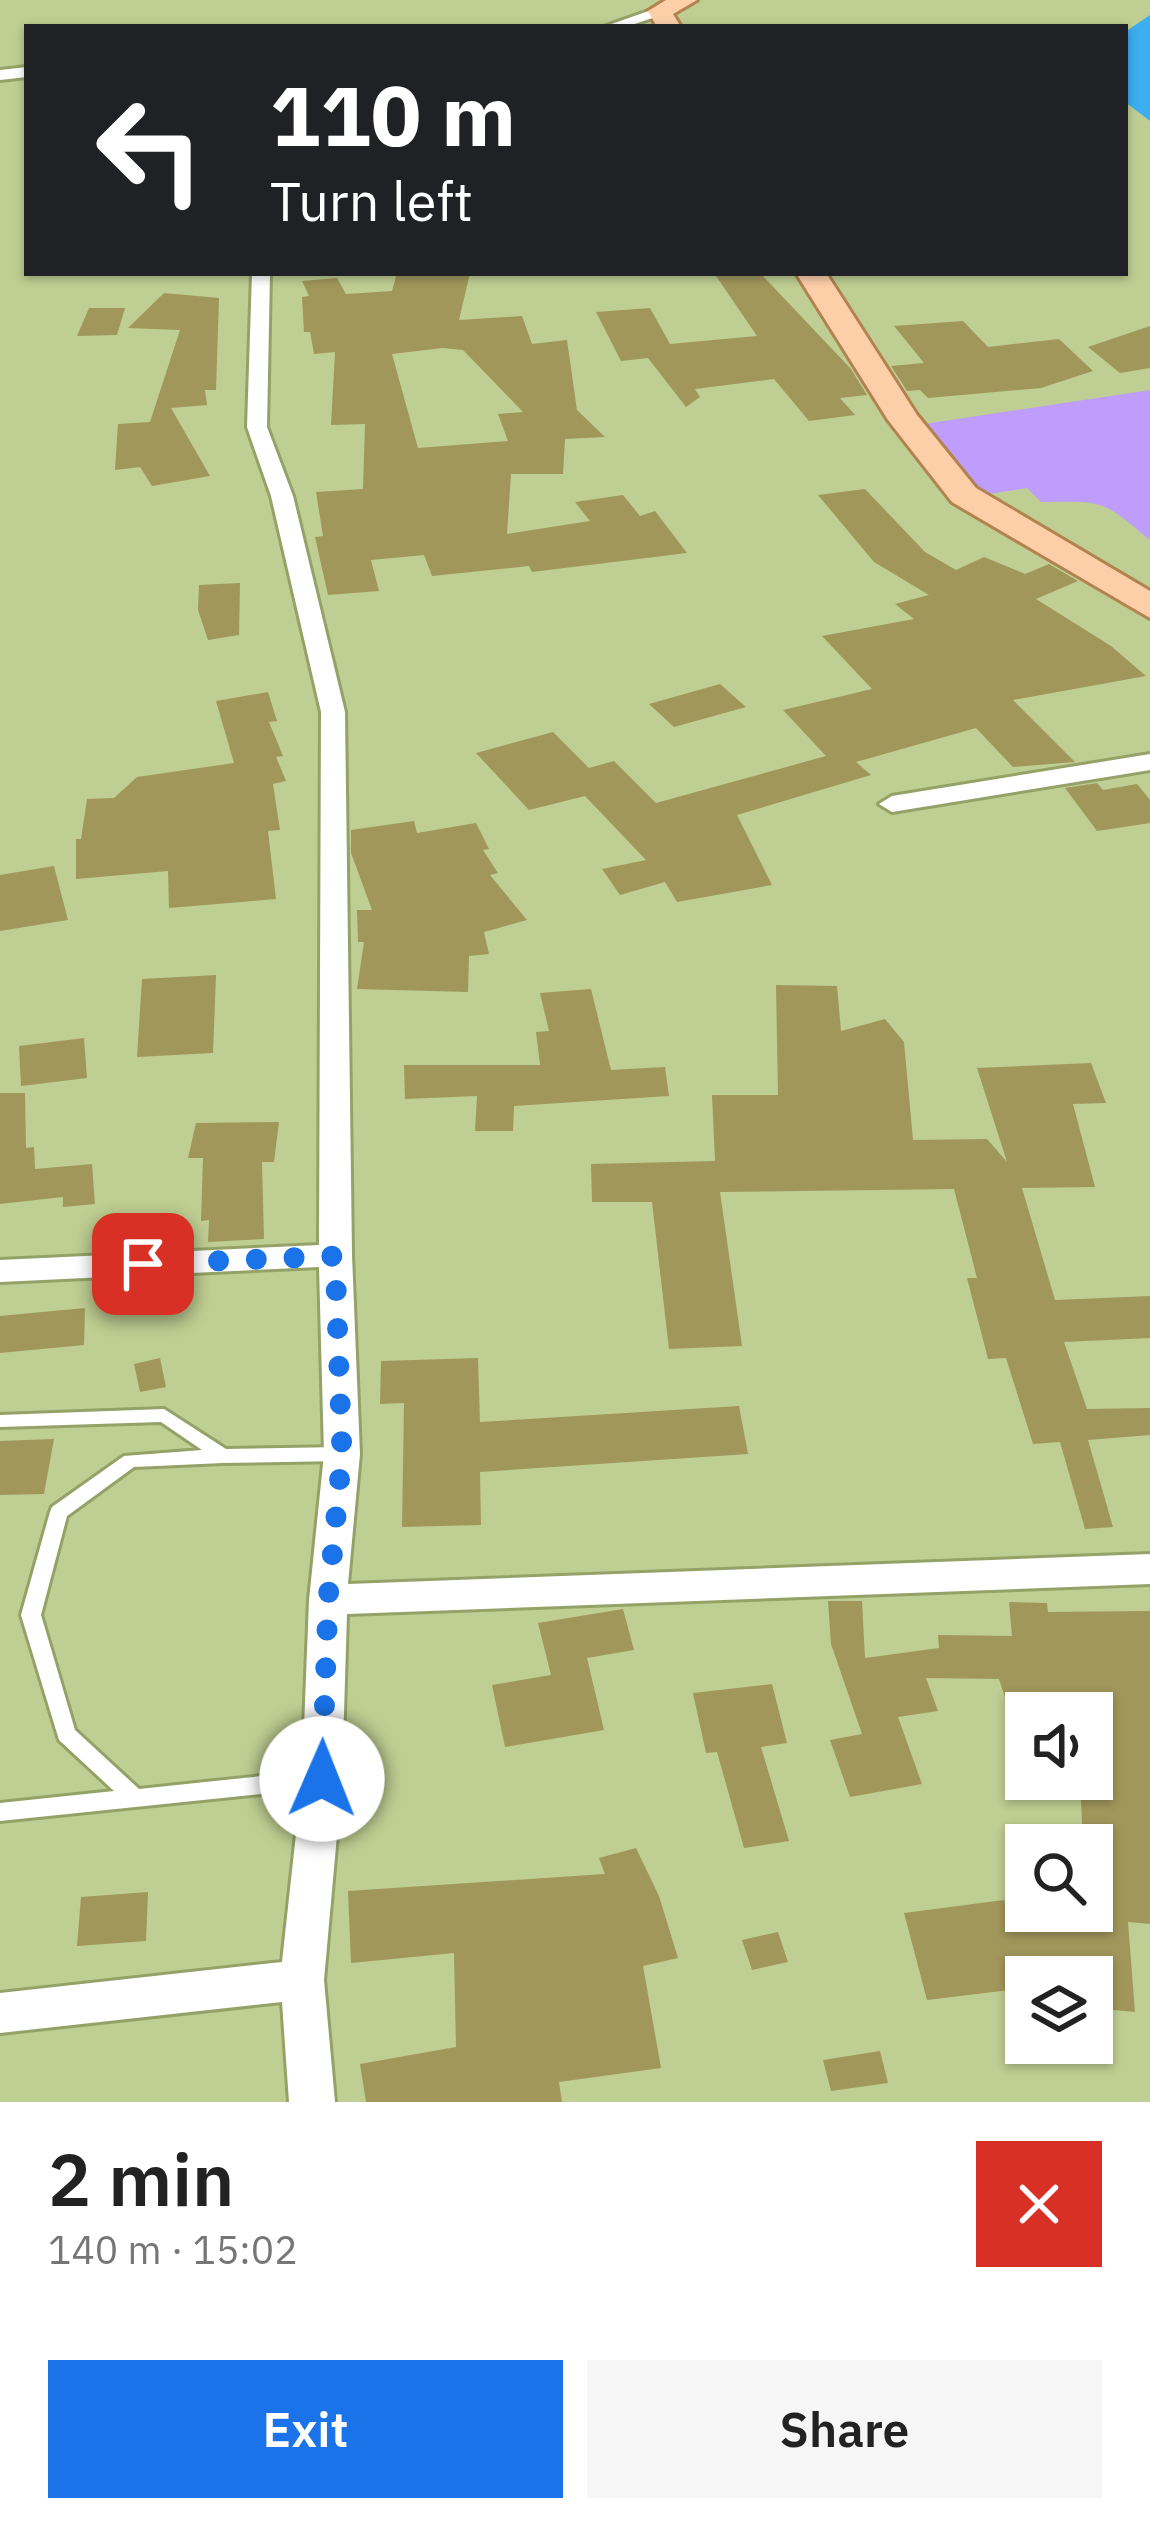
<!DOCTYPE html>
<html lang="en">
<head>
<meta charset="utf-8">
<style>
  :root { --surface:#fff; --page:#f6f6f6; --text:#222; --muted:#767676; --accent:#1a73e8 }
  body { margin:0; font-family:"IBM Plex Sans",sans-serif; background:var(--page); color:var(--text); height:100vh; display:flex; flex-direction:column; font-size:45px; white-space:nowrap }
  * { box-sizing:border-box; margin:0 }
  p { font-size:39px; color:var(--muted) }
  .icon { flex:none; width:66px; height:66px; fill:none; stroke:currentColor; stroke-width:2; stroke-linecap:round; stroke-linejoin:round }
  .map { position:relative; height:2102px; overflow:hidden }
  .details { display:flex; flex-direction:column; background:var(--surface); flex:1 }
  .details>* { flex:none }
  .hud { position:absolute; left:24px; top:24px; width:1104px; height:252px; border-radius:0px; box-shadow:0 3px 9px #0004; background:#202124; color:#fff; overflow:hidden }
  .fabs { position:absolute; left:1005px; top:1692px; display:grid; gap:24px }
  .fabs a { display:grid; place-items:center; width:108px; height:108px; border-radius:0px; background:var(--surface); box-shadow:0 3px 9px #0004; font-size:60px }
  .pin { position:absolute; display:grid; place-items:center; width:102px; height:102px; color:#fff; margin:-51px; border-radius:24px; box-shadow:0 6px 18px #0006 }
  .me { position:absolute; width:132px; margin:-66px; rotate:1deg; stroke-linejoin:round; filter:drop-shadow(0 0 9px #0008) }
  .turn { display:flex; align-items:center; gap:42px; height:252px; padding:0 48px; font-size:54px }
  .turn .icon { width:156px; height:156px; stroke-width:2.5 }
  .turn b { display:block; font-size:84px; line-height:102px }
  .round { display:grid; place-items:center; flex:none; width:126px; height:126px; border-radius:0px; background:var(--page) }
  .overview { display:flex; align-items:center; justify-content:space-between; height:204px; padding:0 48px }
  h1 { font-size:72px; font-weight:600; line-height:90px }
  .primary-button { display:flex; gap:24px; margin-top:auto; padding:24px 48px }
  .primary-button a { flex:1; height:138px; border-radius:0px; background:var(--accent); color:#fff; font-size:48px; font-weight:600; line-height:138px; text-align:center }
  .primary-button a+a { background:var(--page); color:var(--text) }
  .map>svg:first-child { display:block }
</style>
</head>
<body>
<div class="map">
<svg width="1150" height="2102" viewBox="0 0 1150 2102">
  <rect width="100%" height="100%" fill="#bfce92"/>
  <path fill="#bf9dfd" d="M1150,390V540C1102,500 1105,501 1041,502L1027,488L982,495L924,424Z"/>
  <path fill="#3daef0" d="M1150,15V121L1125,102V32Z"/>
  <path fill="#a1975b" fill-rule="evenodd" d="M397,273H470L459,320L522,316L532,344L567,340L577,410L605,437L565,439L563,474H511L507,534L590,521L575,502L623,495L640,516L655,511L687,553L532,572L529,566L432,576L424,555L371,560L379,591L328,595L315,537L323,536L316,492L363,489L365,424L331,425L335,352L314,354L310,332H304L302,297L309,296L302,281L337,278L346,294L392,291ZM443,348L463,350L523,412L498,414L508,441L418,448L392,354Z
    M714,273H760L851,369L867,395L840,398L855,415L809,421L774,379L695,389L700,397L686,407L648,358L621,361L596,312L650,308L670,344L757,336Z
    M164,293L219,298L216,390H205L207,405L171,408L210,476L152,486L140,467L115,470L118,424L150,422L180,330L128,328Z
    M89,308H125L117,335L77,336Z
    M963,321L988,347L1059,339L1093,371L1041,388L928,398L920,390L907,391L891,366L924,363L894,326Z
    M1150,326V368L1120,373L1088,347Z
    M865,489L925,552L956,570L984,557L1025,574L1049,564L1078,581L1036,599L1111,646L1146,676L1013,700L1075,762L1013,767L976,728L856,762L871,775L737,815L772,885L677,902L665,882L620,895L602,869L646,860L585,796L529,810L476,753L553,732L589,768L614,761L656,803L826,756L783,710L872,689L822,636L914,619L895,604L929,595L874,562L818,495Z
    M240,583L239,635L208,640L198,610L199,585Z
    M720,684L746,707L674,727L649,704Z
    M268,692L277,721L269,722L283,756L276,757L286,781L273,784L280,830L268,831L276,899L169,908L168,871L76,879V839H81L87,799L114,798L137,777L234,763L216,701Z
    M1097,783L1103,790L1137,784L1150,800V823L1097,831L1065,788Z
    M414,821L417,833L476,823L489,849L483,850L498,873L490,875L527,920L484,932L489,954L469,956L468,992L357,989L364,942H358L357,910H372L351,853V830Z
    M54,866L68,920L0,931V875Z
    M216,975L213,1053L137,1057L142,979Z
    M776,985L837,986L841,1031L885,1019L904,1042L913,1140L987,1139L1007,1162L977,1068L1091,1063L1106,1103L1073,1104L1095,1187L1022,1188L1055,1300L1150,1296V1338L1064,1342L1087,1409L1150,1408V1435L1088,1440L1113,1527L1085,1529L1060,1442L1033,1444L1006,1358L988,1359L967,1278H977L954,1189L720,1192L742,1346L669,1349L652,1202H592L591,1164L715,1161L712,1095H778Z
    M591,989L611,1070L665,1067L669,1096L514,1106L513,1131H475L477,1096L405,1099L404,1065H540L536,1032L549,1031L540,993Z
    M84,1038L87,1078L21,1086L19,1046Z
    M0,1093H25L26,1148L34,1147L35,1169L92,1164L95,1204L63,1207V1197L0,1204Z
    M279,1122L274,1162H262L264,1239L208,1242L209,1220L201,1221L203,1158H188L196,1123Z
    M85,1308L84,1345L0,1353V1316Z
    M160,1358L166,1387L140,1392L134,1364Z
    M478,1358L480,1422L739,1406L748,1454L480,1472L481,1525L402,1527L404,1403L380,1404L381,1361Z
    M54,1439L44,1494L0,1495V1441Z
    M828,1601H862L865,1658L939,1648L938,1635L1012,1636L1009,1602L1047,1603L1048,1612L1150,1611V1924L1128,1922L1135,2012L1092,2008V1977H1026V1988L927,2000L904,1913L1004,1900L1007,1911L1092,1915V1845H1083L1080,1779H1092V1713H1010L999,1679L926,1678L938,1711L898,1717L922,1784L850,1797L830,1740L862,1734L831,1644Z
    M623,1609L634,1650L587,1658L604,1730L505,1747L492,1685L551,1675L538,1623Z
    M772,1684L787,1743L761,1747L789,1841L744,1848L717,1752L706,1753L693,1693Z
    M636,1848L659,1896L678,1958L643,1966L661,2068L559,2082L562,2102H366L360,2064L456,2047L454,1953L351,1963L348,1891L605,1874L599,1858Z
    M148,1892L146,1941L77,1946L81,1897Z
    M778,1932L788,1962L752,1970L742,1940Z
    M880,2051L888,2083L831,2091L823,2060Z"/>
  <g fill="none" stroke-linecap="round" stroke-linejoin="round">
    <g stroke="#94a268" stroke-width="6">
      <path id="lane" d="M164,1409L226,1449L342,1447L348,1449L351,1454L348,1459L342,1461L223,1463L134,1467L67,1516L41,1615L75,1730L139,1789L319,1770L326,1773L329,1779L326,1785L319,1788L0,1821V1803L114,1791L59,1740L21,1615L50,1512L52,1507L124,1456L202,1450L161,1422L0,1427V1415Z"/>
    </g>
    <g stroke="#94a268" stroke-width="6">
      <path id="street" d="M660,7L665,14L625,27H603Z
        M27,67V77L0,80V70Z
        M252,273H270L267,427L293,496L345,712L352,1255L360,1454L348,1584L1150,1554V1584L347,1614L342,1779L324,1980L335,2102H289L282,2002L0,2033V1993L282,1962L302,1779L309,1600L324,1454L319,1267L0,1282V1260L319,1245L321,712L271,496L247,427Z
        M1150,754V770L892,812L879,804L892,796Z"/>
    </g>
    <g stroke="#b28351" stroke-width="6">
      <path id="primary" d="M666,0H697L673,14L681,27H657L648,11Z
        M796,273H826L917,415L976,488L1150,591V618L952,502L888,420Z"/>
    </g>
    <use href="#lane" fill="#fff" fill-rule="evenodd"/>
    <use href="#street" fill="#fff" fill-rule="evenodd"/>
    <use href="#primary" fill="#fdcfa9" fill-rule="evenodd"/>
  </g>
  <g fill="none" stroke-linecap="round" stroke-linejoin="round">
    <path stroke="#1a73e8" stroke-width="21" stroke-dasharray="0 37.8" d="M143,1264L335,1256L342,1454L328,1600L322,1779"/>
  </g>
</svg>
<div class="fabs">
<a><svg class="icon" aria-label="sound" viewBox="0 0 24 24"><path d="M4 9h4l5-4v14l-5-4H4zM17 9q2 3 0 6"/></svg></a>
<a><svg class="icon" aria-label="search" viewBox="0 0 24 24"><circle cx="10" cy="10" r="6"/><path d="M15 15l6 6"/></svg></a>
<a><svg class="icon" aria-label="layers" viewBox="0 0 24 24"><path d="M12 4l9 5-9 5-9-5zM3 14l9 5 9-5"/></svg></a>
</div>
<div class="pin" style="left:143px;top:1264px;background:#d93025"><svg class="icon" aria-label="arrive" viewBox="0 0 24 24"><path d="M6 21V4h12l-3 4 3 4H6"/></svg></div>
<svg class="me" style="left:322px;top:1779px" viewBox="-20 -20 40 40"><circle r="19" fill="#fff"/><path d="M0-13L10 11 0 6-10 11z" fill="#1a73e8"/></svg>
<div class="hud">
<div class="turn"><svg class="icon" aria-label="left" viewBox="0 0 24 24"><path d="M17 20v-9H6M10 6l-5 5 5 5"/></svg><div><b>110 m</b>Turn left</div></div>
</div>
</div>
<section class="details">
<div class="overview"><div><h1>2 min</h1><p>140 m · 15:02</p></div><a class="round" style="background:#d93025;color:#fff"><svg class="icon" aria-label="close" viewBox="0 0 24 24"><path d="M6 6l12 12M18 6L6 18"/></svg></a></div>
<div class="primary-button"><a>Exit</a><a>Share</a></div>
</section>
</body>
</html>
